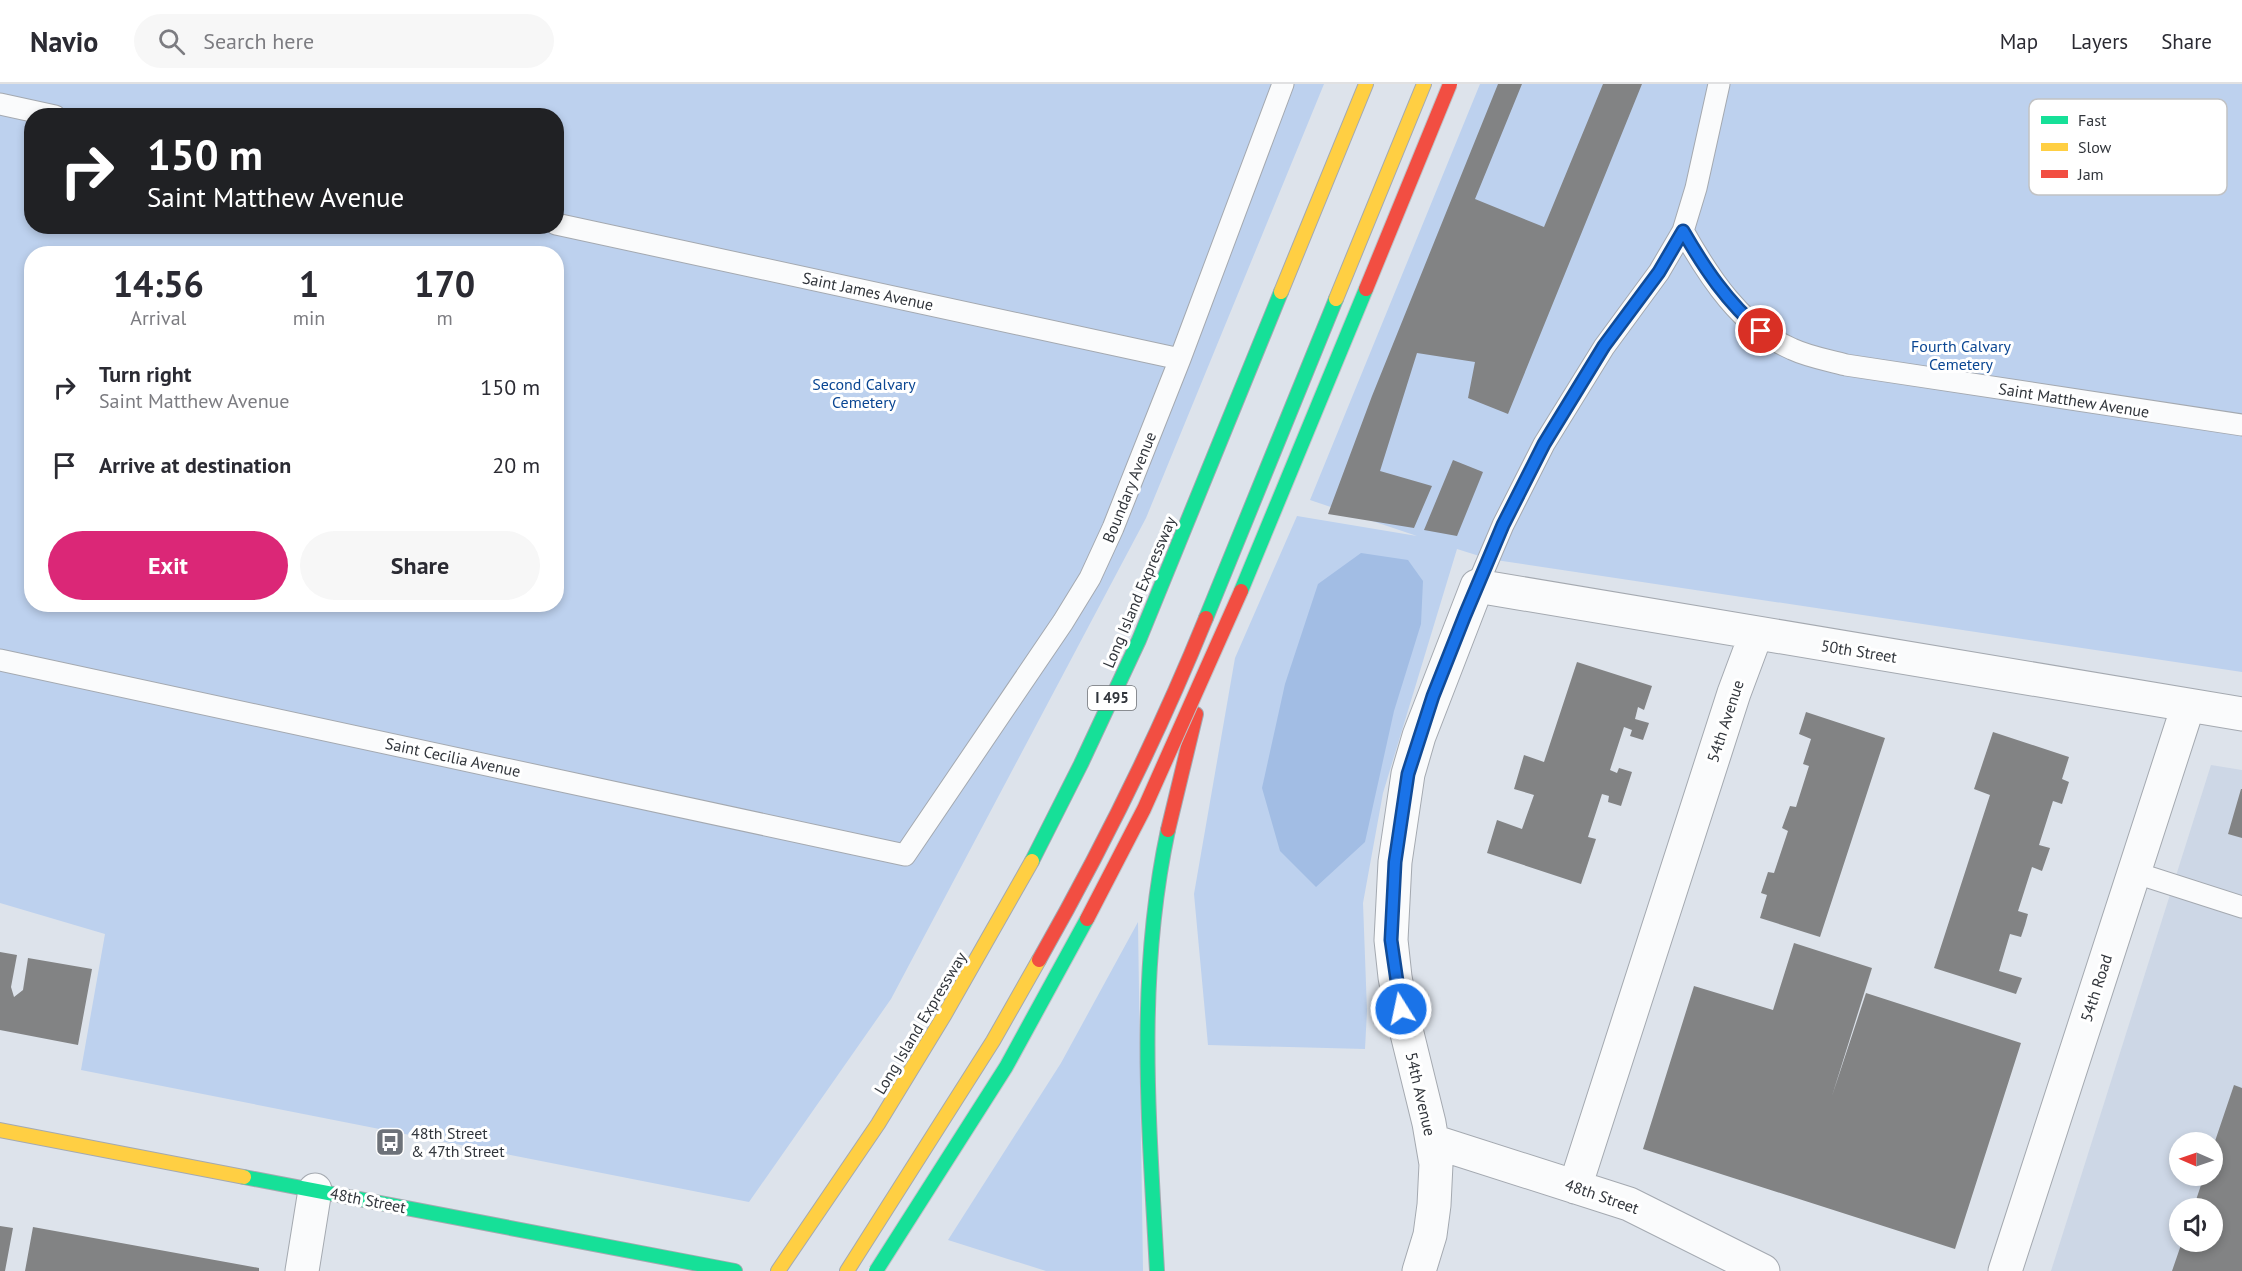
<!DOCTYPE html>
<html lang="en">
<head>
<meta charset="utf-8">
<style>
  :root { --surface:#fff; --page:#f7f7f7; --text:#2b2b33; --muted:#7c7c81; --line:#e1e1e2; --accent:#db2777 }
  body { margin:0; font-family:"PT Sans",sans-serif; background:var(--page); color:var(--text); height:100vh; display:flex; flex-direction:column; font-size:22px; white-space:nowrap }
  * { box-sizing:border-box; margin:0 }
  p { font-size:20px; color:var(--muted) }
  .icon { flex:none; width:33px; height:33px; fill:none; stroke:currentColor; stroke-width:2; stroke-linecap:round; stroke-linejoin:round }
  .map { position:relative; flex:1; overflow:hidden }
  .side { position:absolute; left:24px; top:162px; width:540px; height:366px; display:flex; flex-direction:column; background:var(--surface); border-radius:24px; box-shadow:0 3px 9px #0003 }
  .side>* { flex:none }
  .guide { position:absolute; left:24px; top:24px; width:540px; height:126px; border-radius:24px; box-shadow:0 3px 9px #0003; background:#202124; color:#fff; overflow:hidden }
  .needle { width:39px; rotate:272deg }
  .controls { position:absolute; left:2169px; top:1048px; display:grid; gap:12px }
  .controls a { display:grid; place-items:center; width:54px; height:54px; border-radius:50%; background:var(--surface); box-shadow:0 3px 9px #0003; font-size:30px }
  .pin { position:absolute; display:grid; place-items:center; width:51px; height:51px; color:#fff; margin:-26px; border:3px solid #fff; border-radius:50%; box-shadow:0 2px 6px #0007 }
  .me { position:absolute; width:66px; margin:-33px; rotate:350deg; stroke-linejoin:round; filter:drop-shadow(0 0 4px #0008) }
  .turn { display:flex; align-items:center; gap:21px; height:126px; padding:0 24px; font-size:27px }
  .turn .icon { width:78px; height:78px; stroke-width:2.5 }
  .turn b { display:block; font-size:42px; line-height:51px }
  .eta { display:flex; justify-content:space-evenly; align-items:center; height:102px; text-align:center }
  .eta b { font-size:36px; font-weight:700; line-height:42px }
  .primary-button { display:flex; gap:12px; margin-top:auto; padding:12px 24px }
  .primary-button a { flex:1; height:69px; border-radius:36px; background:var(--accent); color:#fff; font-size:24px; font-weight:700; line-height:69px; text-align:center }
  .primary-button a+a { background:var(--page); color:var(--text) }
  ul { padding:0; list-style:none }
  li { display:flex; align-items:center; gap:18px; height:78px; padding:0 24px }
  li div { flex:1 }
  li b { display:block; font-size:22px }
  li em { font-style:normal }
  header { display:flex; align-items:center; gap:36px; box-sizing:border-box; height:84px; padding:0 30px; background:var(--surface); border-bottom:2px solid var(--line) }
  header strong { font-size:28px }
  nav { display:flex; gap:33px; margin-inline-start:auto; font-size:21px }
  .search { width:420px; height:54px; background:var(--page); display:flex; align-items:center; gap:15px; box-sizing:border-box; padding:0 21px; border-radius:33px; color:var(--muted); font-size:22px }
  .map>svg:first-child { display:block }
</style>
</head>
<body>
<header>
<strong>Navio</strong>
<div class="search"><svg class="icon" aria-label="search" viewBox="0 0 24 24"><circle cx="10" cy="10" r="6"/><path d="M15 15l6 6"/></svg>Search here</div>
<nav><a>Map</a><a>Layers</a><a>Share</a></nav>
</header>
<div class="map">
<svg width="2242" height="1187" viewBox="0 0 2242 1187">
  <rect width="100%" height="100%" fill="#dde3eb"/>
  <path fill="#cdd7e6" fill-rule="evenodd" d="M2211,681L2242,686V1187H2051ZM2180,1059H2212V1092H2180ZM2180,1125H2212V1158H2180Z"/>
  <path fill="#bdd1ee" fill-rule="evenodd" d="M0,0H1324L1146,434L891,915L749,1118L81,986L105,850L0,819ZM32,32H556V142H32ZM32,170H556V520H32Z
    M1480,0H2242V588L1489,475L1457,465L1383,709L1363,819L1367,927L1365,965L1208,961L1194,810L1235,574L1297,432L1417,452L1310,416Z
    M1138,838L1143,1187H1046L948,1156L1061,979Z"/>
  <path fill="#a2bde4" d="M1361,469L1408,476L1423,497L1421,540L1394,627L1365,758L1316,803L1280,767L1262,704L1285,600L1318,500Z"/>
  <path fill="#828384" d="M1498,0H1522L1475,115L1544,143L1603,0H1642L1508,330L1468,314L1475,278L1417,269L1380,387L1432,402L1414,444L1328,430L1372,312Z
    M1453,376L1483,388L1457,452L1424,446Z
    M1577,578L1652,602L1644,626L1638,623L1635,635L1649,639L1643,656L1630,652L1632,646L1624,643L1610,686L1617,689L1619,684L1632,688L1621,722L1608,718L1609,712L1602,710L1588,753L1596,755L1581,800L1487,769L1497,736L1522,745L1534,711L1514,705L1524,671L1544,678Z
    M1806,628L1885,654L1820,853L1760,834L1767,811L1761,809L1768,788L1774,789L1788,747L1782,744L1790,722L1796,723L1809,682L1803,680L1811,655L1799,650Z
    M1993,648L2069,673L2062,695L2069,698L2062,720L2053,717L2039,761L2050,764L2042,787L2032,783L2018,827L2028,830L2025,841L2021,853L2010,850L1999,887L2022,894L2016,910L1934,884L1990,711L1974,705Z
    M2241,705H2242V754L2228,750Z
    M1794,859L1872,884L1832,1012L1866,909L2021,959L1955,1165L1643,1065L1694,902L1773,926Z
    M0,868L17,871L11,903L14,913L23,906L28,874L92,885L78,961L0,946Z
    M2234,1001L2242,1004V1187H2172L2182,1158H2212V1125H2193L2204,1092H2212V1066Z
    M0,1142L13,1144L5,1187H0Z
    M33,1143L259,1184V1187H25Z"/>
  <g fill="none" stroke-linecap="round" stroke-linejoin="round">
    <g stroke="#a4a9b0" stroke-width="23">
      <path id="lane" d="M0,20L55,32
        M556,140L1180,275
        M1683,147C1709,193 1741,243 1792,265C1809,273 1828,276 1846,281L2242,341
        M1477,502L1503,441L1544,360L1604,263L1659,188L1683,147L1696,104L1719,0
        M0,576L905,771L1063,538L1090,494L1113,444L1180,275L1283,0
        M2133,788L2242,823"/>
    </g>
    <g stroke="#a4a9b0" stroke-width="35">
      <path id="street" d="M1432,1057L1629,1120L1763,1187
        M1575,1103L1734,609L1756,550
        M302,1187L315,1106
        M1419,1187L1430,1151L1434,1121L1436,1080L1429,1039L1401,925L1395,893L1391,856L1395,778L1408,690L1419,652L1477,502L2242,630
        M2005,1187L2188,622"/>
    </g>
    <g stroke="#a4a9b0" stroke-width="16">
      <path id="fast" d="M1206,534L1336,215
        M1032,777L1081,680L1139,556L1281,208
        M244,1093L735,1187
        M1157,1187C1149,1037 1136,895 1168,746"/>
    </g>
    <g stroke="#a4a9b0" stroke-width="16">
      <path id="slow" d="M1281,208L1366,0
        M1336,215L1424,0
        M0,1046L244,1093
        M778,1187L878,1040L945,930L1032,777
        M847,1187L993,957L1039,876"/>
    </g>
    <g stroke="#a4a9b0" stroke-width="16">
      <path id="jam" d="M1168,746L1196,630
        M1039,876C1102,765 1158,652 1206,534"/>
    </g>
    <use href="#lane" stroke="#fafbfc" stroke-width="21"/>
    <use href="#street" stroke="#fafbfc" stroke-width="33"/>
    <use href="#fast" stroke="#16e098" stroke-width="14"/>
    <use href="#slow" stroke="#ffcf43" stroke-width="14"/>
    <use href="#jam" stroke="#f24e42" stroke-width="14"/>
    <g stroke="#bec1c5" stroke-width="16" stroke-linecap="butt">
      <path id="fast-bridge" d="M1241,507L1366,205
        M876,1187L1006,983L1087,835"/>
    </g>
    <g stroke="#bec1c5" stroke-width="16" stroke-linecap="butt">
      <path id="jam-bridge" d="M1366,205L1450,0
        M1087,835L1144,725L1241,507"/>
    </g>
    <use href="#fast-bridge" stroke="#16e098" stroke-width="14"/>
    <use href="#jam-bridge" stroke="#f24e42" stroke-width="14"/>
  </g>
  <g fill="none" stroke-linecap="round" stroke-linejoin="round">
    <g stroke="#114b97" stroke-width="15">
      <path id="route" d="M1401,925L1391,856L1395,778L1408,690L1433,612L1465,531L1503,441L1544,360L1604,262L1659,188L1683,147C1705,185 1727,218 1761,247"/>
    </g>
    <use href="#route" stroke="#1a73e8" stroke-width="10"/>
  </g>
  <defs>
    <g id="bus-square" transform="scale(1.5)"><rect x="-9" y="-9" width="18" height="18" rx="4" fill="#6d7279" stroke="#fff"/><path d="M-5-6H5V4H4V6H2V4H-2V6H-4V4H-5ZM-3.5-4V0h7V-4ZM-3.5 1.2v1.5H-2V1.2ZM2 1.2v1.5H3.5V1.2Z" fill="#fff"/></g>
  </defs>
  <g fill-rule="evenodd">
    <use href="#bus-square" x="390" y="1058"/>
  </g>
  <g text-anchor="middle" stroke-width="6" stroke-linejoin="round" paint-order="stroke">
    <rect fill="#fff" stroke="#6f7276" stroke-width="1.5" x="1088" y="602" width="48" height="24" rx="4.5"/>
    <g font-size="15" font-weight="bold" fill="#31353b">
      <text x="1112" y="619">I 495</text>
    </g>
    <g font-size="16" fill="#31353b" stroke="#fff">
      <text transform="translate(868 207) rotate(12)" y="6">Saint James Avenue</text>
      <text transform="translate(2074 316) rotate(9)" y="6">Saint Matthew Avenue</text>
      <text transform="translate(1129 403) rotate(-68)" y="6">Boundary Avenue</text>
      <text transform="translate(1139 508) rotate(-67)" y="6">Long Island Expressway</text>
      <text transform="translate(1859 567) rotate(9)" y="6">50th Street</text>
      <text transform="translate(1725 637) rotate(-72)" y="6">54th Avenue</text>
      <text transform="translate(453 673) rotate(12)" y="6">Saint Cecilia Avenue</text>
      <text transform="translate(2096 904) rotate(-72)" y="6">54th Road</text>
      <text transform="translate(920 939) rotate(-59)" y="6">Long Island Expressway</text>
      <text transform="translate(1421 1010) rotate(77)" y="6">54th Avenue</text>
      <text transform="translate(1602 1112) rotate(19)" y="6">48th Street</text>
      <text transform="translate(368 1116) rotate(11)" y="6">48th Street</text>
    </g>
    <g font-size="16" fill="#0b4793" stroke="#fff">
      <text x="1961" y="268">Fourth Calvary<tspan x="1961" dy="18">Cemetery</tspan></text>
      <text x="864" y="306">Second Calvary<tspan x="864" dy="18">Cemetery</tspan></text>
    </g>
    <g font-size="16" fill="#31353b" stroke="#fff" text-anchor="start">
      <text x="411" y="1055">48th Street<tspan x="411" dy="18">&amp; 47th Street</tspan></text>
    </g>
  </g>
  <rect x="2029" y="15" width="198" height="96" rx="9" fill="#fff" stroke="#c1c2c4" stroke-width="1.5"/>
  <rect x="2041" y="32" width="27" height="8" fill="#16e098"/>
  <rect x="2041" y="59" width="27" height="8" fill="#ffcf43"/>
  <rect x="2041" y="86" width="27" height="8" fill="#f24e42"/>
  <g font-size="16" fill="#31353b">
    <text x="2078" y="42">Fast</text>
    <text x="2078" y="69">Slow</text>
    <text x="2078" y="96">Jam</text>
  </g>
</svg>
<div class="controls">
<a><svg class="needle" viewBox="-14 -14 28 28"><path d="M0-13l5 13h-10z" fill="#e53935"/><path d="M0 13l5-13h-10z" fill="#7c7c81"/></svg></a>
<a><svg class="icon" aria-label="sound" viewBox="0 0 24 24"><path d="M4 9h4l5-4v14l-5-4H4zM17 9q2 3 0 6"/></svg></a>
</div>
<div class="pin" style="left:1761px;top:247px;background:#d93025"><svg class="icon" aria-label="arrive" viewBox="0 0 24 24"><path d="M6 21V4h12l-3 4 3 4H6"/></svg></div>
<svg class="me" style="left:1401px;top:925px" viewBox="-20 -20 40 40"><circle r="17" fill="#1a73e8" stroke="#fff" stroke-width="3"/><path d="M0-11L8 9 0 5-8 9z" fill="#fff"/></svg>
<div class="guide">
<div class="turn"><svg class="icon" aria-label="right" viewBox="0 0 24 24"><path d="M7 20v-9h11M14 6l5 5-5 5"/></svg><div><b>150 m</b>Saint Matthew Avenue</div></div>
</div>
<section class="side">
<div class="eta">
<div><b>14:56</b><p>Arrival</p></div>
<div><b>1</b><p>min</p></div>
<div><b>170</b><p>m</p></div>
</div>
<ul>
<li><svg class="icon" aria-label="right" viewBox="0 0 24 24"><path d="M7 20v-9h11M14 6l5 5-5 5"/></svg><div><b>Turn right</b><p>Saint Matthew Avenue</p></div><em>150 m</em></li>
<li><svg class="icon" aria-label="arrive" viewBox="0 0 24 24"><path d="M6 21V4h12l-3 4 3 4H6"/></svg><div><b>Arrive at destination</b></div><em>20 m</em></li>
</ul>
<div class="primary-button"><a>Exit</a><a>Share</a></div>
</section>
</div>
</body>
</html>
